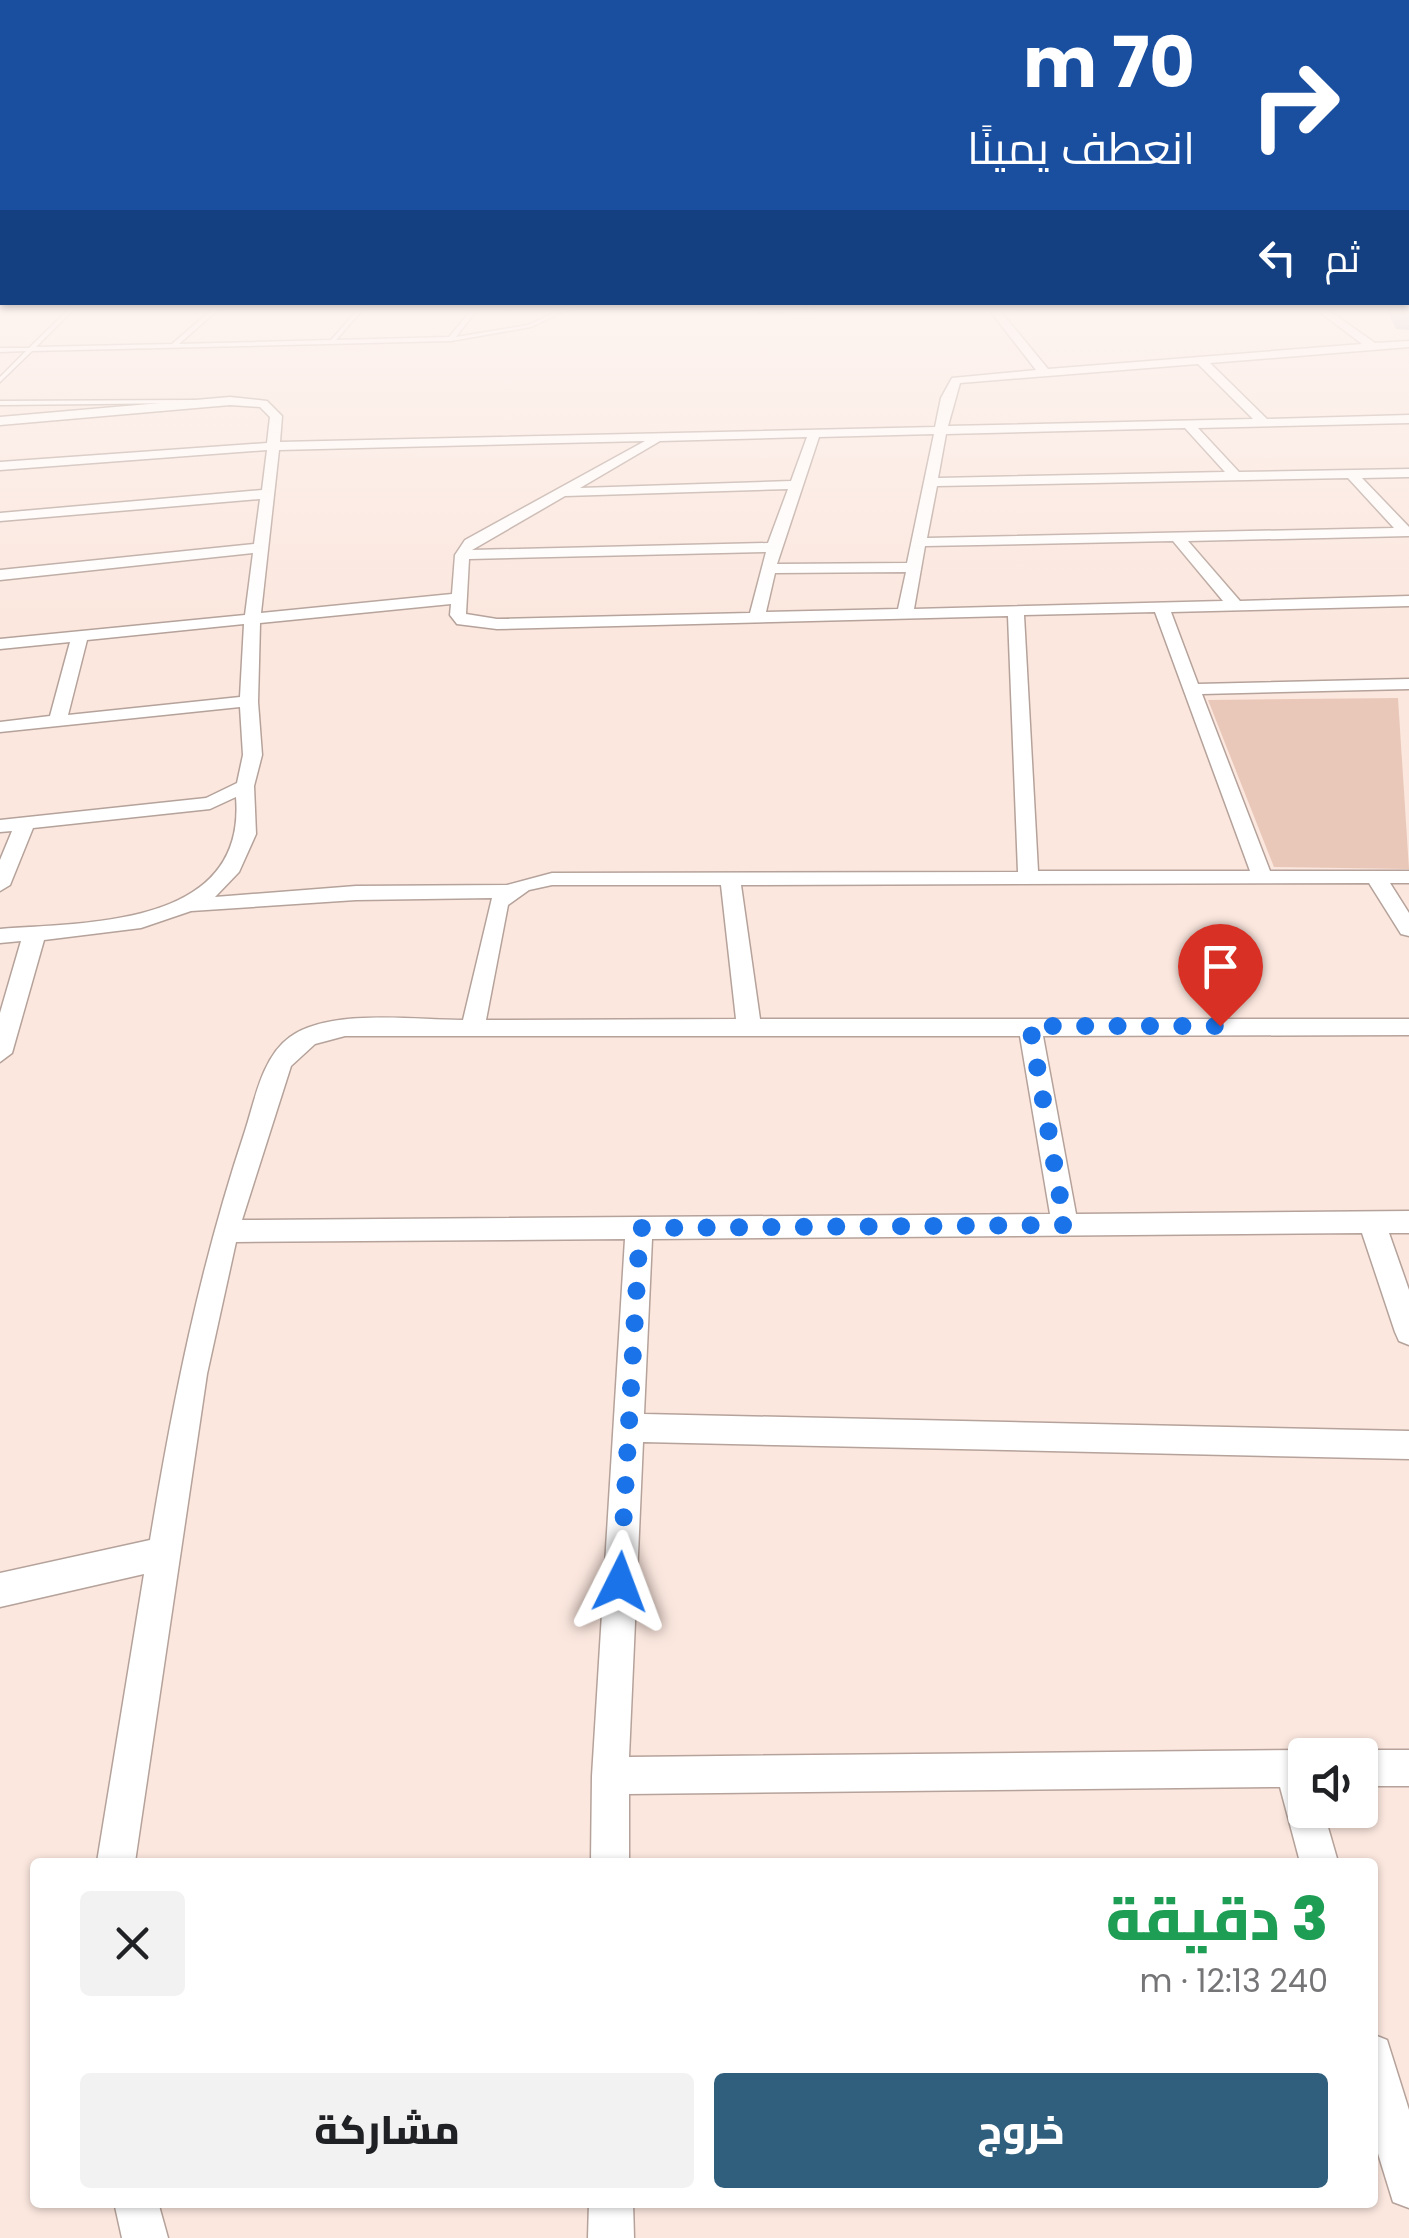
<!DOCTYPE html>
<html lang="ar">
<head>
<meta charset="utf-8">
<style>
  :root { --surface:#fff; --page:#f2f2f2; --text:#202124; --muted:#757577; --accent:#305f7e }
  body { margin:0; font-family:Poppins,Cairo,sans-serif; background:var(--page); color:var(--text); direction:rtl; height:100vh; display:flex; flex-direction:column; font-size:38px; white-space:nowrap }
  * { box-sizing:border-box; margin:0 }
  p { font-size:32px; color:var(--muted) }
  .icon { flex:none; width:55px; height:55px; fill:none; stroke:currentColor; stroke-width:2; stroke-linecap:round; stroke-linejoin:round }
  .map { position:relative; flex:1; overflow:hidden; direction:ltr }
  .sheet { position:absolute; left:30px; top:1858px; width:1348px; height:350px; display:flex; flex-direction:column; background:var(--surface); border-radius:10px; box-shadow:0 2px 8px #0004; direction:rtl }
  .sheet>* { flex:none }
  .guide { position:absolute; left:0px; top:0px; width:1410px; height:305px; box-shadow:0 2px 8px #0004; direction:rtl; background:#1a4fa0; color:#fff; overflow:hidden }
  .controls { position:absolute; left:1288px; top:1738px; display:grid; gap:20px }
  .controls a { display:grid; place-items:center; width:90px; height:90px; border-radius:10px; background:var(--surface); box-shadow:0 2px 8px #0004; font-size:50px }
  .pin { position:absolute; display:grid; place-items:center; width:85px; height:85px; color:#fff; margin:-102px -42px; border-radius:50% 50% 50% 0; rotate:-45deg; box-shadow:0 0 10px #0007 }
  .pin .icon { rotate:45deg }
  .me { position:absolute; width:110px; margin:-55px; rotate:3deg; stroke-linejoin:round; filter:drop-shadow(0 0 8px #0008) }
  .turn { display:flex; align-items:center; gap:35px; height:210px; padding:0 50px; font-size:45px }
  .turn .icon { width:130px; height:130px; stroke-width:2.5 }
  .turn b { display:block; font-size:70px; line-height:85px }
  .then { display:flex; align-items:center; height:95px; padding:0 50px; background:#0003; gap:20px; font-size:38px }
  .round { display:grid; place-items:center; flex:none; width:105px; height:105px; border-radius:10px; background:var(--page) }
  .summary { display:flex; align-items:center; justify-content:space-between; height:170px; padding:0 50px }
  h1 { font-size:60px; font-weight:800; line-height:75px; color:#1e9e55 }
  .button { display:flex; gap:20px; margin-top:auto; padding:20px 50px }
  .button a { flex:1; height:115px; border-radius:10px; background:var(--accent); color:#fff; font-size:40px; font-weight:800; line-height:115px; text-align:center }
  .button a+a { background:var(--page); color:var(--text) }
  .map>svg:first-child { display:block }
</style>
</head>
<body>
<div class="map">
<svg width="1409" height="2238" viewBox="0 0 1409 2238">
  <rect width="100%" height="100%" fill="#fbe7de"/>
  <path fill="#eac8b9" d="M1398,698L1409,869L1274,867L1208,700Z"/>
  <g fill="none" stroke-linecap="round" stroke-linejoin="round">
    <g stroke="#b5a29a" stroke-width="3">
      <path id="lane" d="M71,307H76L36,347L172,344L215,307H221L179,344L331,340L360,307H365L336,340L449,337L474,307H479L456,337L528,325L567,307H573L531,327L451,341L32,351L0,382V377L26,351L0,352V348H29Z
        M747,307L761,309H859L760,313Z
        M194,400L192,403L0,405V401Z"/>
    </g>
    <g stroke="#b5a29a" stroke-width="3">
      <path id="street" d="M987,307H997L1048,369L1362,344L1313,307H1324L1375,343L1409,341V347L1210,363L1267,419L1409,415V423L1198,428L1239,472L1409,469V477L1362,478L1409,527V536L1188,541L1240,601L1409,596V606L1171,612L1198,684L1409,679V689L1202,694L1270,871H1409V883H1390L1409,913V936L1401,934L1369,883L741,885L760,1019H1409V1035L1043,1036L1076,1214L1409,1211V1233H1389L1409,1290V1345L1399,1341L1395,1332L1362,1233L652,1239L644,1414L1409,1431V1459L643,1442L629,1757L1305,1750L1318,1755H1305V1810H1323L1338,1862H1300L1280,1787L629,1794V1862H591L592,1776L625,1239L236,1242L207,1374L135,1862H97L144,1574L0,1607V1573L150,1540C173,1400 200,1266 245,1131C255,1100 262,1057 290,1037C330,1008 415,1020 463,1020L492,898L356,900L191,911L141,928L44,940L12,1053L0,1062V1013L21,941L0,943V929C89,922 247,927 236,797L210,809L33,828L10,885L0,891V860L12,831L0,832V820L206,798L237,783L243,755L240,707L0,732V722L50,716L70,642L0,649V639L245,615L253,553L0,580V570L254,544L260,499L0,521V513L262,490L267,450L0,470V462L267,443L270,417L260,407L230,405L0,425V417L230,397L267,401L282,416L280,442L935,427L941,398L952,378L1036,370ZM1198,364L1253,419L948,426L960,383ZM1185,428L1225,472L938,478L946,434ZM934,434L907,563L777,564L819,437ZM807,437L791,481L580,488L660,441ZM645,441L465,540L455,555L452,594L261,613L279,450ZM1348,478L1394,528L927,538L937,486ZM788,489L768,543L472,550L565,496ZM1173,541L1223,601L914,609L925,546ZM766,552L750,613L497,619L466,614L469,559ZM906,572L898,609L766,612L775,573ZM451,604L450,615L457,624L497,629L1008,616L1018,872L552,873L507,885L356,886L215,897L239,872L256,834L254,786L262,755L258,702L260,623ZM1155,612L1250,871H1038L1024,615ZM244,624L240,697L68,715L87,640ZM552,885H721L736,1019L486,1020L508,905L529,890ZM345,1036H1020L1050,1214L242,1220L291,1066L315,1044Z
        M1360,1750H1409V1786H1360V1755H1347Z
        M1372,2034L1387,2040L1409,2110V2208L1393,2202L1372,2134Z
        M114,2202H158L168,2238H122Z
        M589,2202H633L634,2238H588Z"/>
    </g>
    <use href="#lane" fill="#fff" fill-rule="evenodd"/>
    <use href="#street" fill="#fff" fill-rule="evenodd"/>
  </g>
  <path fill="#89a5bb" d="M1386,307H1409V330L1396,329Z"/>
  <linearGradient id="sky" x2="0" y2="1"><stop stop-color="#96a8c1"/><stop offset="0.5" stop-color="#fdf4f0"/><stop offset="1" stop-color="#fdf4f0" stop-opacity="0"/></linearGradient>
  <rect width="1409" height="620" fill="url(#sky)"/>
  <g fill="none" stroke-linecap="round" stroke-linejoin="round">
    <path stroke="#1a73e8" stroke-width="18" stroke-dasharray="0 32.4" d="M620,1582L640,1228L1065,1225L1030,1026H1220"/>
  </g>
</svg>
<div class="controls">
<a><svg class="icon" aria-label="sound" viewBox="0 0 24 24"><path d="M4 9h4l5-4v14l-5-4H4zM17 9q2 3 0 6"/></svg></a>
</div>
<div class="pin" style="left:1220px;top:1026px;background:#d93025"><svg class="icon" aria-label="arrive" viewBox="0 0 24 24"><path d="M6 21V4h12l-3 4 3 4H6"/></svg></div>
<svg class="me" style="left:620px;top:1582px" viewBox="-20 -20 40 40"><path d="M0-17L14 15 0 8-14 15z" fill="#1a73e8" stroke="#fff" stroke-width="4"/></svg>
<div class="guide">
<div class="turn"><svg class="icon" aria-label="right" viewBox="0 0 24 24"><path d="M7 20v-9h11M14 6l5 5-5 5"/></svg><div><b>70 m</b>انعطف يمينًا</div></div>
<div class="then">ثم<svg class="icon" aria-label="left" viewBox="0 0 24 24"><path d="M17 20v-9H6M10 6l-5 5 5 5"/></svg></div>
</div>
<section class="sheet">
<div class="summary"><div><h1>3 دقيقة</h1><p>240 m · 12:13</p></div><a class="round"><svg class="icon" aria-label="close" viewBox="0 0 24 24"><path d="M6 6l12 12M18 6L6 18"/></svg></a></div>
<div class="button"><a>خروج</a><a>مشاركة</a></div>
</section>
</div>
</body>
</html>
